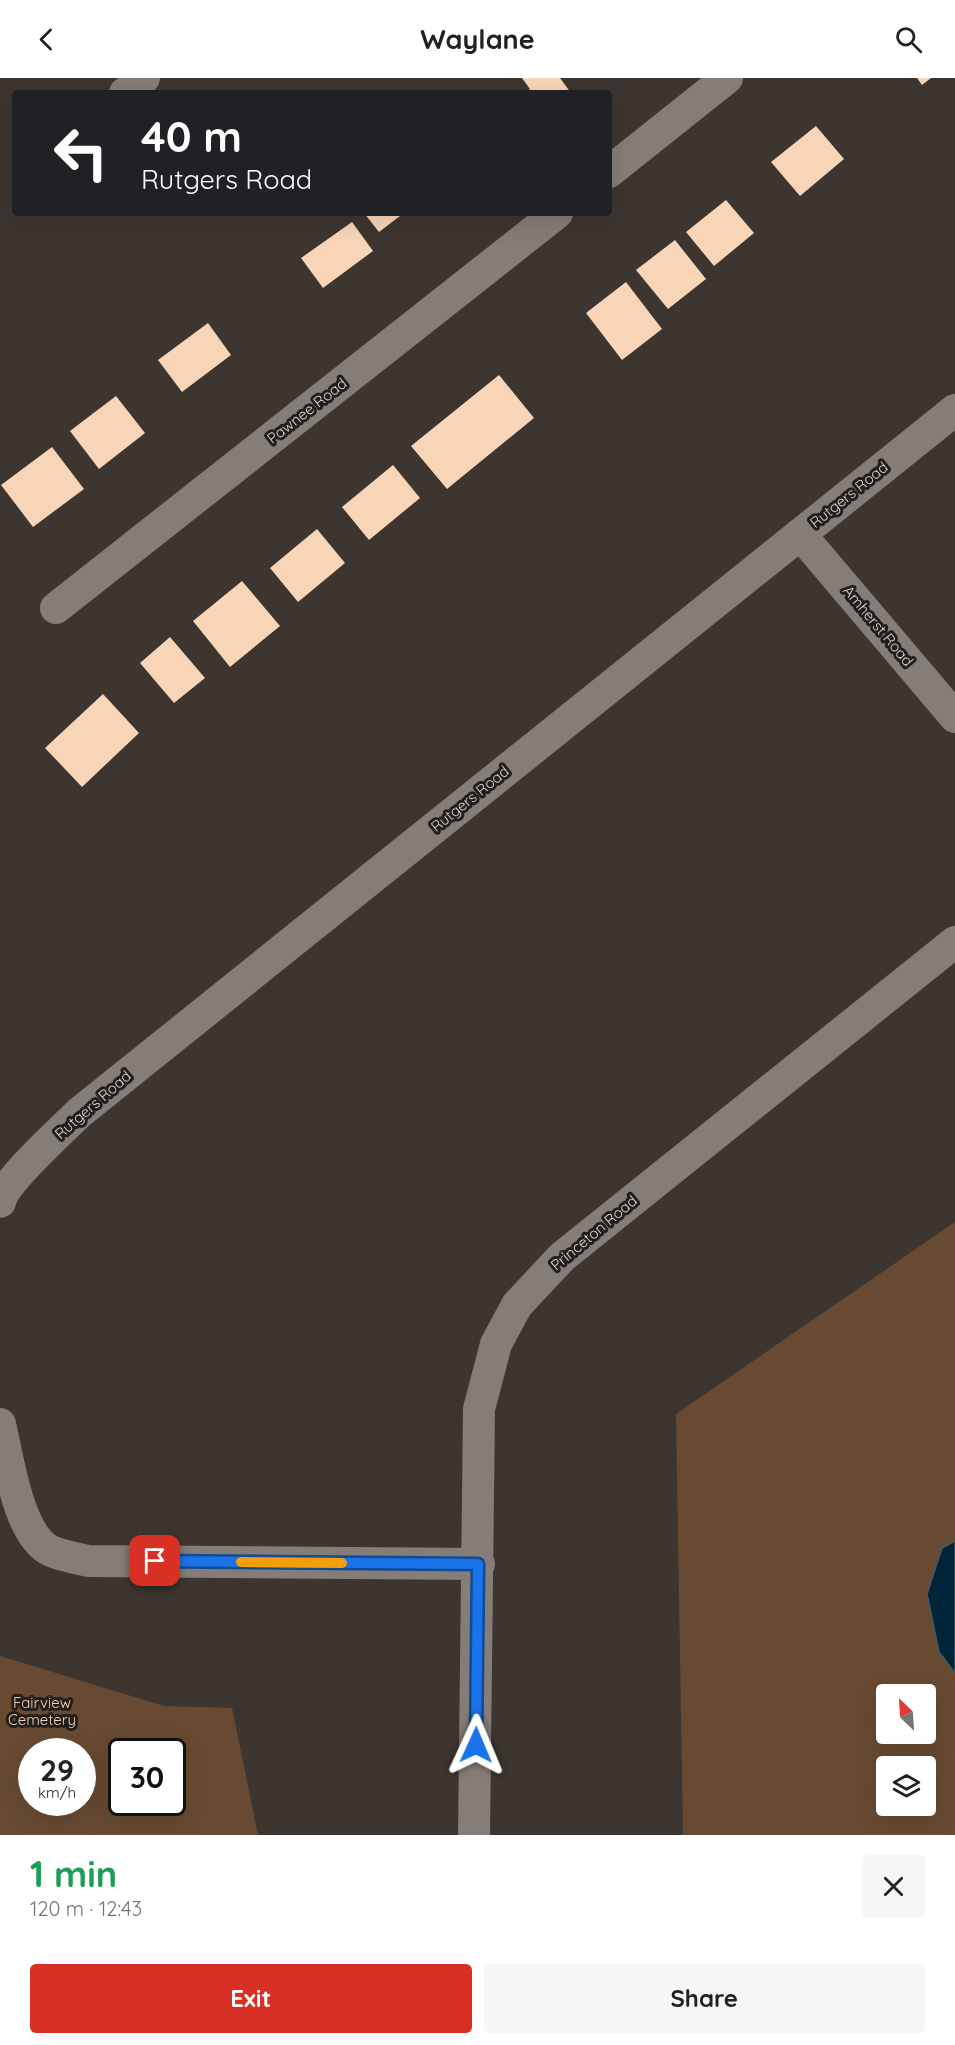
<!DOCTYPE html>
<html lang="en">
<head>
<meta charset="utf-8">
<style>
  :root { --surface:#fff; --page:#f6f6f6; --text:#202124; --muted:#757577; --accent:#d93025 }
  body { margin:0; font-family:Quicksand,sans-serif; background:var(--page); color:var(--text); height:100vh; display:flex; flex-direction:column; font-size:22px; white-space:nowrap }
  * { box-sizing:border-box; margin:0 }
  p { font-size:20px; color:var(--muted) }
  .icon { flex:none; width:33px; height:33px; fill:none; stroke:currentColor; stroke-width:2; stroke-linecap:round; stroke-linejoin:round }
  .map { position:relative; height:1757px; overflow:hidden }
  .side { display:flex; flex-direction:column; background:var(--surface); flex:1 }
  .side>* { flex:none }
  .banner { position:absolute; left:12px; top:12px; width:600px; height:126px; border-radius:6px; box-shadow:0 6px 24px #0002; background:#202124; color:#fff; overflow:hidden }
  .needle { width:39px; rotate:335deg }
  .tools { position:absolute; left:876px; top:1606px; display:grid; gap:12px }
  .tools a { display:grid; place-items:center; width:60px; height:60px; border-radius:6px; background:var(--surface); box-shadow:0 6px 24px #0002; font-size:30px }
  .speed { position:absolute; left:18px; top:1660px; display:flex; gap:12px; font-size:30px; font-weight:700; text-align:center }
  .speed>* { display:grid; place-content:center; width:78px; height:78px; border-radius:50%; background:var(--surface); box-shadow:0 6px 24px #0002; line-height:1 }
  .speed small { font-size:15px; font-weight:400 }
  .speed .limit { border:3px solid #111; border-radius:9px; background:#fff; color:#111 }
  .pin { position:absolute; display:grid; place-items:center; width:51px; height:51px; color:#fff; margin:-26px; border-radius:12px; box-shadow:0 3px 9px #0006 }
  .me { position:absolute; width:66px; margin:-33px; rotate:1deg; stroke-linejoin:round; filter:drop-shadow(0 0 4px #0008) }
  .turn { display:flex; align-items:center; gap:21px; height:126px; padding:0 30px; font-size:27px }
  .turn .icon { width:78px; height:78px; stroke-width:2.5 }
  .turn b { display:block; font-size:42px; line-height:51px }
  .round { display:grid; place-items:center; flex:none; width:63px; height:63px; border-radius:6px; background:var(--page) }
  .overview { display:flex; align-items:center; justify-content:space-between; height:102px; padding:0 30px }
  h1 { font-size:36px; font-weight:700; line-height:45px; color:#1e9e55 }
  .cta { display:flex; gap:12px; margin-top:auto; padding:12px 30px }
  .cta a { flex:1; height:69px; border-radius:6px; background:var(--accent); color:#fff; font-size:24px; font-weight:700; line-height:69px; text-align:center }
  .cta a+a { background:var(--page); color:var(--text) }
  header { display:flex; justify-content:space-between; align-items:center; height:78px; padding:0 30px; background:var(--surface); font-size:27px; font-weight:700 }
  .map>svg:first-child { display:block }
</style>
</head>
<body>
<header><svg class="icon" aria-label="back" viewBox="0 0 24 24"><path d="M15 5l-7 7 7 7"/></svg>Waylane<svg class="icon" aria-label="search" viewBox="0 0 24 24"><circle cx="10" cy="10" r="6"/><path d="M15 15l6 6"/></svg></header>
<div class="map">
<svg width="955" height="1757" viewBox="0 0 955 1757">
  <rect width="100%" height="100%" fill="#3d3630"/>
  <path fill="#674a31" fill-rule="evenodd" d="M955,1144V1757H683L676,1336ZM886,1617H926V1656H886ZM886,1689H926V1728H886Z
    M0,1578L164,1628L232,1630L258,1757H0ZM32,1674H82V1725H32ZM122,1674H172V1725H122Z"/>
  <path fill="#002539" stroke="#435b68" stroke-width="1.5" d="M955,1463V1595L939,1574L927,1516L942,1470Z"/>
  <path fill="#f9d5b8" d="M522,0H560L571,15H524L530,11Z
    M917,0H931L922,7Z
    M816,48L844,81L800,118L771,84Z
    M726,122L754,155L714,188L686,154Z
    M364,135H404L379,154Z
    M352,144L373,173L323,210L301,180Z
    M675,162L706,201L668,231L636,192Z
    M626,204L662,251L622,282L586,235Z
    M208,245L231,277L182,314L158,282Z
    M499,297L534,340L447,411L411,368Z
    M116,318L145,355L99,391L70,353Z
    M52,369L84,411L33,449L1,407Z
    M393,387L420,420L369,462L342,429Z
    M317,451L345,485L298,524L270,490Z
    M242,503L280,548L230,589L193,543Z
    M170,559L205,600L174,625L140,585Z
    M103,616L139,655L82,709L45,670Z"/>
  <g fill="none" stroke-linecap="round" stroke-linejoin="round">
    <path stroke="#857d77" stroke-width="32" d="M125,15L144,0
      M609,94L727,0
      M800,456L955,639
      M56,530L557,135
      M0,1124C4,1104 63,1051 79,1035L955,332
      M0,1346C8,1379 18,1458 51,1473C62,1478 76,1480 88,1483L479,1486
      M474,1757L479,1331L496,1266L517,1227L562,1179L955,864"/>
  </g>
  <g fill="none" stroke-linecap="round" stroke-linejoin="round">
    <g stroke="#114b97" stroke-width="15">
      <path id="route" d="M155,1483L478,1486L476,1667"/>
    </g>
    <use href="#route" stroke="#1a73e8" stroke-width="10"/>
    <path stroke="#f59e0b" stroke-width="10" d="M241,1484L342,1485"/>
  </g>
  <g text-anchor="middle" stroke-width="6" stroke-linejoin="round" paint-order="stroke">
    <g font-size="15" fill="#dedad6" stroke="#211e1c">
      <text transform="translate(307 333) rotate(-38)" y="5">Pawnee Road</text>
      <text transform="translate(849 417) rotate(-39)" y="5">Rutgers Road</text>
      <text transform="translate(878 548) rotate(50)" y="5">Amherst Road</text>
      <text transform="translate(470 721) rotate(-39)" y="5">Rutgers Road</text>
      <text transform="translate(93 1027) rotate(-41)" y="5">Rutgers Road</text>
      <text transform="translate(594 1155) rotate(-40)" y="5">Princeton Road</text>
    </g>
    <g font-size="15" fill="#f6d0b0" stroke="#211e1c">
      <text x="42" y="1630">Fairview<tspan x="42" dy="17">Cemetery</tspan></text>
    </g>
  </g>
</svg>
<div class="tools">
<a><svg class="needle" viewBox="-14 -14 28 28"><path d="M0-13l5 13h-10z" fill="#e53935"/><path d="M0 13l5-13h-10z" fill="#757577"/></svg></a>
<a><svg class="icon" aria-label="layers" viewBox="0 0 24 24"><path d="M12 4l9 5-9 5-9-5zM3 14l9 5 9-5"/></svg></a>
</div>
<div class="speed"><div>29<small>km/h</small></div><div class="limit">30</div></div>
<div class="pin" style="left:155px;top:1483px;background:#d93025"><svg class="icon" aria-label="arrive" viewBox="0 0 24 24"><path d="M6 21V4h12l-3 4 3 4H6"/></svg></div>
<svg class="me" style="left:476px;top:1667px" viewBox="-20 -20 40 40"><path d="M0-17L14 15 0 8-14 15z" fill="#1a73e8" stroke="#fff" stroke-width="4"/></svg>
<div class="banner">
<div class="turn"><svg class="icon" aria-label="left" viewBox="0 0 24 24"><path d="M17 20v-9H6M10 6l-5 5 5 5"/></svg><div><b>40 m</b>Rutgers Road</div></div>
</div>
</div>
<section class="side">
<div class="overview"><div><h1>1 min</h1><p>120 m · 12:43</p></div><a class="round"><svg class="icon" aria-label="close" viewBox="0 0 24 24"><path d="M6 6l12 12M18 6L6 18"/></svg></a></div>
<div class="cta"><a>Exit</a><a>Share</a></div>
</section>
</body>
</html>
